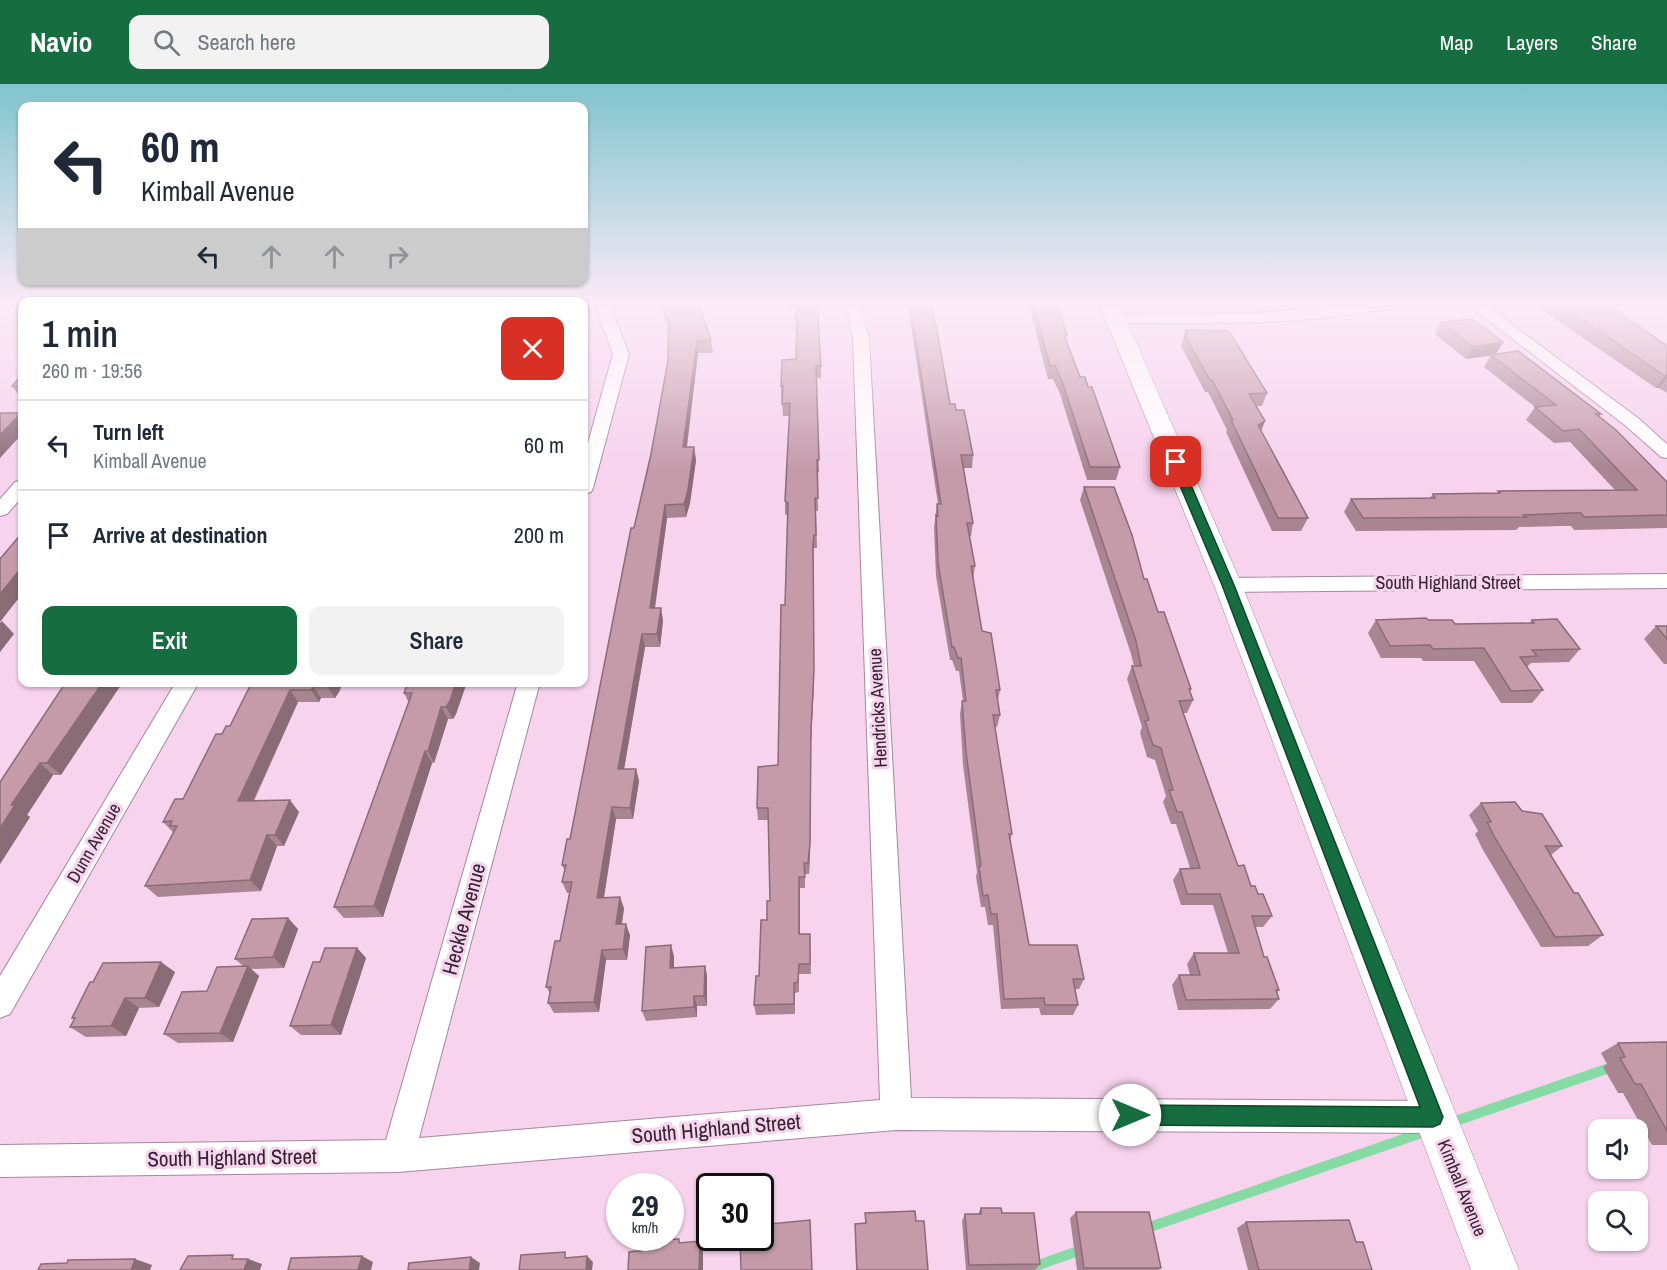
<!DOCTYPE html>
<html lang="en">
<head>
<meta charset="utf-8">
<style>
  :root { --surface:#fff; --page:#f2f2f3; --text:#1f2937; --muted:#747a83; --line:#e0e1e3; --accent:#166d40 }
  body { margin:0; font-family:"Archivo Narrow",sans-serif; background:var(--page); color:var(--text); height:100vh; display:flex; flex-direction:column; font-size:22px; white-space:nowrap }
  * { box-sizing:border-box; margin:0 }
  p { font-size:20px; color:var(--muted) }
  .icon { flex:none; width:33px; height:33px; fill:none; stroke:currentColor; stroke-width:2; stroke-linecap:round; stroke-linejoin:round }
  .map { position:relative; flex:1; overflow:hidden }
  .side { position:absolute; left:18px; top:213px; width:570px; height:390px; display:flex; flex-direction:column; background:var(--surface); border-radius:12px; box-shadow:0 2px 4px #0004 }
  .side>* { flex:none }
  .banner { position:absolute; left:18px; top:18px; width:570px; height:183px; border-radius:12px; box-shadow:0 2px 4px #0004; background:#fff; color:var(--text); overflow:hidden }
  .controls { position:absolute; left:1588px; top:1035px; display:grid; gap:12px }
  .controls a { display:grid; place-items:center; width:60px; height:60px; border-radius:12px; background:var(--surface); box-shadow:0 2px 4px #0004; font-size:30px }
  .speed { position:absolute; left:606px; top:1089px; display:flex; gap:12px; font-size:30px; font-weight:700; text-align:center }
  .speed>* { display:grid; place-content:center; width:78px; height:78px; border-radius:50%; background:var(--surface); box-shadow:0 2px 4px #0004; line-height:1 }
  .speed small { font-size:15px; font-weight:400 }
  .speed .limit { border:3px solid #111; border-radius:9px; background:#fff; color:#111 }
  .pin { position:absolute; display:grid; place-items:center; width:51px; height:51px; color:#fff; margin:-26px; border-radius:12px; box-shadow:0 3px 9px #0006 }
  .me { position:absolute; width:66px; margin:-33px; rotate:90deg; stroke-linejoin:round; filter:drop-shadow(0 0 4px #0008) }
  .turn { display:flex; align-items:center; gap:21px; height:126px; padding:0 24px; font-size:27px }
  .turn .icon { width:78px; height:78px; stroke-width:2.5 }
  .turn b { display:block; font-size:42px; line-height:51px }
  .lanes { display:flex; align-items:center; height:57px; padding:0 24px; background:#0003; justify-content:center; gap:30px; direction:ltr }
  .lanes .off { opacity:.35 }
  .round { display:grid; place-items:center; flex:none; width:63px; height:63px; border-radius:12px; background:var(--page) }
  .headline { display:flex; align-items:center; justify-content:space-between; height:102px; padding:0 24px }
  h1 { font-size:36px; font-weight:600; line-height:45px }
  .action { display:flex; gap:12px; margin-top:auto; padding:12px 24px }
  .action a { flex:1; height:69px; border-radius:12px; background:var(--accent); color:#fff; font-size:24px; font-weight:600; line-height:69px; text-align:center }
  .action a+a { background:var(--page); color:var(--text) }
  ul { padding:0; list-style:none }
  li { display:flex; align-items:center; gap:18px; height:90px; padding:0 24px; border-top:2px solid var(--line) }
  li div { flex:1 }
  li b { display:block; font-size:22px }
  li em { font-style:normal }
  header { display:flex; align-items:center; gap:36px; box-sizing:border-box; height:84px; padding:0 30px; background:var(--accent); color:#fff }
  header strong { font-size:28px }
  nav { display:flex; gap:33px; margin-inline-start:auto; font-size:21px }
  .search { width:420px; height:54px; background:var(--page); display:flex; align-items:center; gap:15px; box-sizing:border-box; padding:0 21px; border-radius:12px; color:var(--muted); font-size:22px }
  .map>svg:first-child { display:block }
</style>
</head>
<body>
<header>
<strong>Navio</strong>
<div class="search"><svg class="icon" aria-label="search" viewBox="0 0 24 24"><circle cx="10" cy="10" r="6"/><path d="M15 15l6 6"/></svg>Search here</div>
<nav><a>Map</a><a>Layers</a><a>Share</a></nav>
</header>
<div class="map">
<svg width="1667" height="1186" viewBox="0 0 1667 1186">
  <rect width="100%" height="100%" fill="#f7d3ee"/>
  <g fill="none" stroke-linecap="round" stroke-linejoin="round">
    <path stroke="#86dba5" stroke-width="10" d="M1450,1039L1615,982
      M1144,1145L1427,1047
      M1024,1186L1084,1165"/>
    <g stroke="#a7869f" stroke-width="2">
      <path id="street" d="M594,219H609L629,270L593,404L591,408L584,410V373L613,270Z
        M846,219H860L869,255L911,1014L1433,1017L1444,1022L1449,1033L1444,1044L1433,1049L896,1046L398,1088L0,1093V1061L386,1056L518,598H540L419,1054L880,1016L853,255Z
        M1368,219H1403C1396,226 1382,226 1373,227C1288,242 1201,239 1115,239L1108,235L1115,231L1256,229Z
        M1466,219H1483L1638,334L1667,360V374L1661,373L1626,342Z
        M22,396V413L7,430L0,432V415L15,398Z
        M1667,490V504L1228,508L1221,506L1218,501L1221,496L1228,494Z
        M176,598H199L10,930L0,934V892Z"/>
    </g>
    <g stroke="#a7869f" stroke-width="1">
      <path id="secondary" d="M1099,219H1119L1242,501L1519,1186H1471L1214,501Z"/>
    </g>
    <use href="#street" fill="#fff" fill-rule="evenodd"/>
    <use href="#secondary" fill="#fff" fill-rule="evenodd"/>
  </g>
  <path fill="#a98592" d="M658,219H695L711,256L713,269H698L687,363H694L696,376L690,419L686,433L667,434L655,524H661L663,537L660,563H645L624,685H636L639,697L633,735H616L604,814L624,824L622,840L630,851L627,876H606L599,928L554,929L548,919L550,909L546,903L560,857L569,809H567L562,798L565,787L562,781L570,755L634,444L651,370L668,277L669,245L665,234Z
    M786,219H817L821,282V294H816L819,388H817L818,427H816L817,464H814L813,472L814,599L811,657L810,771L809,790H805V804H800V850H810L811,890H799V908L795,909V930L756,931L754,921L770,817L768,736H758L757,724L778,681L785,521L788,432L785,430V417L790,332H783L782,315H781V302L796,275V248L795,224L788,225Z
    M907,219H930L950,320L956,326L973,371L972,384H963L973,439L971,452H969L975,482L973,495L982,547L1000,606L998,616L1000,631L997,643H995L1012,750L1010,756L1029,861L1084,895L1079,905H1075L1078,921L1073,931H1041L1039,924L1001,925L993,841H988L985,823H981L976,793L977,788L963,681L960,630L962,617H963L959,587H956L952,576H950L936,492L934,444L937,420H938L911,241Z
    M1028,219H1056L1067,251L1066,255L1080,293L1088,303L1120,383L1116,396H1087L1060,310L1053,295H1048Z
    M1532,219H1605L1667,262V309L1659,304H1656Z
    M1441,238L1503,258L1496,270L1601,330L1599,332L1667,398V444L1574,446L1571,442H1560L1519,443L1516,446L1356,447L1344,428L1351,415L1430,414L1433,410L1497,409L1498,407L1615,406L1570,358L1554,359L1526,336L1535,323L1484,283L1491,271L1466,275L1435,250Z
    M1186,246L1267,309L1262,322H1256L1261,346L1308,434L1301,447H1272L1226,348L1227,346L1208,308H1205L1181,262Z
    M22,291V314H21L12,302Z
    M1084,403L1144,495L1191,605L1190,608L1193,616L1187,629H1183L1238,782L1258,810L1272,832L1263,843H1255L1264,873L1279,906L1277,908L1279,915L1270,925L1178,926L1172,901L1179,891H1190L1187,880L1194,869H1228L1213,821H1181L1173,796L1180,785L1190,784L1176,740H1171L1163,718L1166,712L1155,676L1147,673L1140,649L1142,643L1127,595L1132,582H1134L1131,570L1080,416Z
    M1376,536H1428L1455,540L1529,539L1532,536L1580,565L1569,578L1531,579L1527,583L1543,606L1532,619H1501L1474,577H1423L1421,574H1381L1368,549Z
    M1656,542H1667V580H1664L1644,555Z
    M66,598L61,691H53L27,731L30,733L0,780V698Z
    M252,598H343L339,608L335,614H321L319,618H298L254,717L299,728L284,762H277L261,807L158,813L145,802L173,748L163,738L183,715L230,642Z
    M467,598L456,630L453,635H448L434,679H432L383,833L344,834L334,823L409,619L404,609Z
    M1481,719L1522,727L1562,762L1551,771L1574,809L1603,851L1588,862L1541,863L1483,766L1475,750L1478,747L1469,731Z
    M288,834L298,845L284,884L251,885L259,892L233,958L178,959L164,950L243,882L235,875Z
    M357,864L366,874L341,951H301L290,942L320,878Z
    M674,872V884L705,882L707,892V922H697V933L646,937L642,927Z
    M175,888L159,923L139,924L126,952L86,953L70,943L74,936L72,934L93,898Z
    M1667,958V1061H1652L1623,1009H1618L1603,983L1607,980L1601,969L1618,959Z
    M981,1124L1002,1129L1040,1180L1035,1186H966L962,1137L965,1130H978Z
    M1076,1128L1161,1184L1158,1186H1077L1070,1134Z
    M865,1129L916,1137L928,1186H856L855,1140L865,1139Z
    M1246,1138L1372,1186H1248L1237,1144Z"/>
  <path fill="#8a6c77" d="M697,257L698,269L685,376L683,363Z
    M1503,258L1495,271L1466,275L1473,263Z
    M1667,291V294L1659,304H1656L1665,292Z
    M21,329L22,330V350L0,374V351Z
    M1265,337L1260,350L1258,341Z
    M694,363L696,376L690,419L686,433L684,420Z
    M665,421L667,434L653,537L650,524Z
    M814,451V464L813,472L814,599L811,657L810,771L809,790L813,459Z
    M22,483V510L0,538V510Z
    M661,524L663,537L660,563L657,550Z
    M2,537L14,550L0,568V539Z
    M642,550L645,563L622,697L618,685Z
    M103,598H123L61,691L47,679Z
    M329,598H343L339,608L335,614L327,602Z
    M456,598H467L456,630L453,635L446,623Z
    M313,602L321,614L319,618L311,606Z
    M290,606L298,618L248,728L238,717Z
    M441,623L448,635L434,679L428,667Z
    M425,667L432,679L383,833L374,822Z
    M40,679L53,691L27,731L30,733L0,780V744L11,721Z
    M636,685L639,697L633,735L630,724Z
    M290,716L299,728L284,762L275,751Z
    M612,723L616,735L602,825L597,814Z
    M267,751L277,762L261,807L250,796Z
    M799,793L800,804V860L799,850Z
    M620,813L624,824L620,851L616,840Z
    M288,834L298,845L284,884L273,873Z
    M626,840L630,851L627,876L623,865Z
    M671,861L674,872V895L670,884Z
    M357,864L366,874L341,951L331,941Z
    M602,866L606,876L599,928L594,918Z
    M161,878L175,888L159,923L145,914Z
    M248,882L259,892L233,958L220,949Z
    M705,882L707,892V922L704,912Z
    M694,912L697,922V933L694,923Z
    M125,914L139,924L126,952L111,942Z
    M700,1157L703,1163V1186H699Z
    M362,1172L373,1178L371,1186H358Z
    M587,1172L593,1178L592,1186H586Z
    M471,1173L480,1179L479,1186H469Z
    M135,1175L152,1181L150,1186H131Z
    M248,1175L262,1180L260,1186H244Z"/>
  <path fill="#c59baa" stroke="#8a6c77" stroke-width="1.5" d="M662,219H695L697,224H700L711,256L697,257L683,363H694L688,406L684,420L665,421L650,524H661L657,550H642L618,685H636L630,724L612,723L597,814L620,813L616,840H626L623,865L602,866L594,918L548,919L551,903H546L555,857H560L572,798H562L566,781H562L567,755H570L631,444H634L651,370L668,277L669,238Z
    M795,219H817L821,282H816L819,376H817L818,414H815L816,451H814L813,459L814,586L811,645L810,759L808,779H804L805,793H799V850H810V880H799L798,898L794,899V920L754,921L756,892H759L761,836H767V817H770L768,724H757L758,686V683L778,681L781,521H785L788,419L785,417L790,319L782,320L783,302H781L782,276L796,275L797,243Z
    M910,219H930L936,241L950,320H955L956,326H964L973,371H961L973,439H967L975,482H971L982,547L991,549L1000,606H996L1000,631H993L1012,750H1009L1029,861H1077L1084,895H1073L1078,921H1045L1044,914L1004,915L997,830H991L988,811L983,812L979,782H981L966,668L962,617H966L961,574H958L954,563H952L938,479L936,431L938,432L937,420H941Z
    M1033,219H1056L1067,251H1064L1080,293H1085L1088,303H1092L1120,383H1090L1062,297L1055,282H1050Z
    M1558,219H1605L1667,262V291L1665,292Z
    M1472,235L1503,258L1473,263L1441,238Z
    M1186,246L1229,247L1267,309L1249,310L1265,337L1258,341L1308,434H1278L1231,336H1233L1212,296H1210L1184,250H1188Z
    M1518,267L1601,330H1596L1616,346L1667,398V431L1584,433L1581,429H1570L1523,431L1526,433L1363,434L1351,415L1435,414L1433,410L1500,409L1498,407L1637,406L1579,345L1563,347L1535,323L1556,321L1491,271Z
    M22,291V302H12Z
    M0,329H21L0,351Z
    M1084,403H1114L1132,451L1144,495H1147L1158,528H1164L1191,605H1189L1193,616L1179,617L1197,668L1238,782L1244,781L1251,802H1255L1258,810H1263L1272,832H1252L1264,873H1267L1279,906H1276L1279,915L1186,916L1179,891H1200L1194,869H1239L1220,810H1187L1180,785L1200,784L1182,728H1177L1169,706H1173L1161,664L1153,661L1145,637L1149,636L1132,582H1141L1136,557Z
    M22,449V483L0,510V475Z
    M1426,534L1428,536H1452L1455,540L1534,539L1532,536L1557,535L1580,565L1532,566L1537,572L1520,573L1543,606L1511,607L1484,564L1433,565L1430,561L1390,562L1376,536Z
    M1656,542H1667V555Z
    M66,598H103L47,679H40L11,721H15L0,744V698Z
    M252,598H329L327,602H313L311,606H290L238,717L290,716L275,751H267L250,796L145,802L177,742H170L172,737L163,738L175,715H183L216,650H222L226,642H230Z
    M408,598H456L450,617L446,623H441L428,667H425L374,822L334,823L412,609H404Z
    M1515,718L1522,727L1542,730L1562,762H1545L1574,809H1578L1603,851L1555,853L1495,754L1487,738H1491L1481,719Z
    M288,834L273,873L235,875L252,835Z
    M671,861L670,884L705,882L704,912H694V923L642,927L646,863Z
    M325,864H357L331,941L290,942L313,878H320Z
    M161,878L145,914H125L111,942L70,943L75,934H72L90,898H93L103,879Z
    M248,882L220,949L164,950L182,908L207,907L217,883Z
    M1667,958V1047L1641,1000H1635L1620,974L1625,973L1618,959Z
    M981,1124H1001L1002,1129H1034L1040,1180L969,1181L965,1130H981Z
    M915,1127L916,1137H924L928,1186H857L855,1140L866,1139L865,1129Z
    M1076,1128H1149L1161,1184H1084Z
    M810,1136L812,1186H741L740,1154H760V1141Z
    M1349,1136L1356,1158H1363L1372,1186H1259L1246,1138Z
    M679,1155V1159L700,1157L699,1186H628L629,1168L655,1165V1156Z
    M565,1168V1174L587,1172L586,1186H519L521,1171Z
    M233,1171L232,1175H248L244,1186H180L188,1172Z
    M362,1172L358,1186H288L291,1174Z
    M471,1173L469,1186H408L409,1179Z
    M135,1175L131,1186H38L41,1180L67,1179L68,1176Z"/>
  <linearGradient id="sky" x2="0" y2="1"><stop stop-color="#81c4cd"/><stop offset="0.57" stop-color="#fbebf7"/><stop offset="1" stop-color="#fbebf7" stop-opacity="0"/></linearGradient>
  <rect width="1667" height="385" fill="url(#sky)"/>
  <path fill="#166d40" stroke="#0e472a" stroke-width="1.5" d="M1176,375L1181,378L1234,501L1443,1033L1440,1040L1433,1043L1130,1041L1123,1038L1120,1031L1123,1024L1130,1021L1420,1023L1222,501L1170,378Z"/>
  <g text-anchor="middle" stroke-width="6" stroke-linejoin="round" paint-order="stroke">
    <g font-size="18" fill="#32252f" stroke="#f7d3ee">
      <text x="1448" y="505">South Highland Street</text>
      <text transform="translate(878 624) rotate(-93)" y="6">Hendricks Avenue</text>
      <text transform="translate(94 759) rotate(-60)" y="6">Dunn Avenue</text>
      <text transform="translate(1462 1104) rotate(68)" y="6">Kimball Avenue</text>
    </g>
    <g font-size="21" fill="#32252f" stroke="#f7d3ee">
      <text transform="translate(464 835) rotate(-75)" y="7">Heckle Avenue</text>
      <text transform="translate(716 1045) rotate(-5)" y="7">South Highland Street</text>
      <text transform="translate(232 1074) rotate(-1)" y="7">South Highland Street</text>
    </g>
  </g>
</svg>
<div class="controls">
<a><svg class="icon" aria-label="sound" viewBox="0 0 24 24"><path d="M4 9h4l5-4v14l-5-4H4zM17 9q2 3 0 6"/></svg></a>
<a><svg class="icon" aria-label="search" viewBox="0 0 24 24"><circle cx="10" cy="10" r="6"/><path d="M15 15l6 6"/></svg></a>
</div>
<div class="speed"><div>29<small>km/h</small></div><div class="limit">30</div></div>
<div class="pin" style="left:1176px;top:378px;background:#d93025"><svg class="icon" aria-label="arrive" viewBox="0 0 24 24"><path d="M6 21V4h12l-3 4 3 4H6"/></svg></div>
<svg class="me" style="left:1130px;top:1031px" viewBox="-20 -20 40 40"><circle r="19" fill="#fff"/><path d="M0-13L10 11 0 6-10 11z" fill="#166d40"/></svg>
<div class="banner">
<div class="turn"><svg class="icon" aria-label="left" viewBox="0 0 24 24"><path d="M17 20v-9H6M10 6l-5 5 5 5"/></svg><div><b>60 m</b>Kimball Avenue</div></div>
<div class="lanes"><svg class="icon" aria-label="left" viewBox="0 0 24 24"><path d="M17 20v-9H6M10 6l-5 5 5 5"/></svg><svg class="icon off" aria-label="ahead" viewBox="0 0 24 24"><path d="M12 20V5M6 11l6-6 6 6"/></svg><svg class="icon off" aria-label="ahead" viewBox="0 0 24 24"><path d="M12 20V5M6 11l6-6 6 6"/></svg><svg class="icon off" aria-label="right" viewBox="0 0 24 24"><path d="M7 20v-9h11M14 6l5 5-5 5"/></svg></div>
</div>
<section class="side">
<div class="headline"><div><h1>1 min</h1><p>260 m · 19:56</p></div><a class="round" style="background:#d93025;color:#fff"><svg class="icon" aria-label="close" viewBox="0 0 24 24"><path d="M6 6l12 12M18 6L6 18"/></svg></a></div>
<ul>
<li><svg class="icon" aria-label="left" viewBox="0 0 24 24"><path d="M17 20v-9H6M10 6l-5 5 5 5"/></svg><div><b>Turn left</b><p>Kimball Avenue</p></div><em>60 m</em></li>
<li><svg class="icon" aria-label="arrive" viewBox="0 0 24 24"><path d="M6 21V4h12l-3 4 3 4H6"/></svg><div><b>Arrive at destination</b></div><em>200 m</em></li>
</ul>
<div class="action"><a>Exit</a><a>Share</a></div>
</section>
</div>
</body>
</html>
